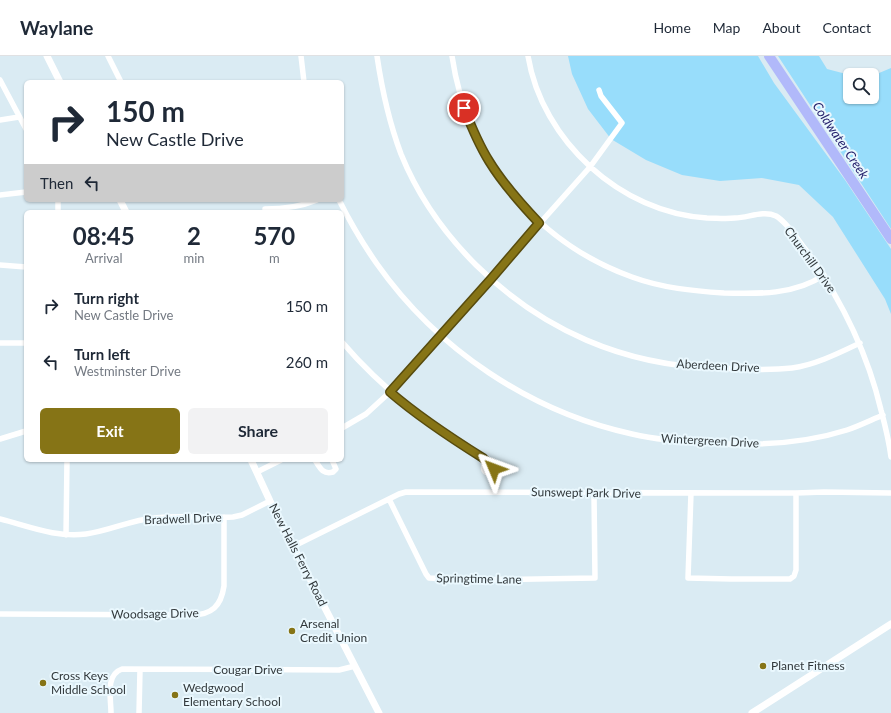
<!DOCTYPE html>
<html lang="en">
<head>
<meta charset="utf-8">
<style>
  :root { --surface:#fff; --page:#f2f2f3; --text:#1f2937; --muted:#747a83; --line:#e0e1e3; --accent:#867416 }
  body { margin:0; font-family:Lato,sans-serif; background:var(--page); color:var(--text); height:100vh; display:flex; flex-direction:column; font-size:15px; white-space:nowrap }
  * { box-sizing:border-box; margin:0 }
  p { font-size:13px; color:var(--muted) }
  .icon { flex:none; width:22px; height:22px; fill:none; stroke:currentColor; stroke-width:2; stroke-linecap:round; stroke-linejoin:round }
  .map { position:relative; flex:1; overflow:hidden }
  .drawer { position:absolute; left:24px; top:154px; width:320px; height:252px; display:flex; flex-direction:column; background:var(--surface); border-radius:6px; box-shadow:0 1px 3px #0004 }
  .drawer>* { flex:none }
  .banner { position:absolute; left:24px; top:24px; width:320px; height:122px; border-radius:6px; box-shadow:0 1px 3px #0004; background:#fff; color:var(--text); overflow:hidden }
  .tools { position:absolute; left:843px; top:12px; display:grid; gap:8px }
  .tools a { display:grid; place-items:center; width:36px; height:36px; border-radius:6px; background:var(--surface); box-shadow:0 1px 3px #0004; font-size:20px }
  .pin { position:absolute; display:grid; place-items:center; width:34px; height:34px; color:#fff; margin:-17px; border:2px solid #fff; border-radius:50%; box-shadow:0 1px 4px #0007 }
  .me { position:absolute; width:44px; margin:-22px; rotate:314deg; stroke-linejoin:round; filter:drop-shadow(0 0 3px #0008) }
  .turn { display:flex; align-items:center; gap:14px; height:84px; padding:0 16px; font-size:18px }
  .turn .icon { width:52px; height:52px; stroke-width:2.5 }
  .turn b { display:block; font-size:28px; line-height:34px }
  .then { display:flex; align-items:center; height:38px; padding:0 16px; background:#0003; gap:8px; font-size:15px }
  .eta { display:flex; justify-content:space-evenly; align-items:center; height:68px; text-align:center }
  .eta b { font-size:24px; font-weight:700; line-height:28px }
  .cta { display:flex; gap:8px; margin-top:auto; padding:8px 16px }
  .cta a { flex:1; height:46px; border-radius:6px; background:var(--accent); color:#fff; font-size:16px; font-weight:700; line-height:46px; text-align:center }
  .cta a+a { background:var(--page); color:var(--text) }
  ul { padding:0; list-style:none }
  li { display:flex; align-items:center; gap:12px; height:56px; padding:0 16px }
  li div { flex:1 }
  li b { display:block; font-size:15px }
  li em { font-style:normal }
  header { display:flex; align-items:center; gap:24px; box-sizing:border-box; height:56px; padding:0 20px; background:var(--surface); border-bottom:1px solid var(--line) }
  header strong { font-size:19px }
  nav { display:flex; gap:22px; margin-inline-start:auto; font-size:14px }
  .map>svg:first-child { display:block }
</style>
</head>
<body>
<header>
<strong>Waylane</strong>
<nav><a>Home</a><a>Map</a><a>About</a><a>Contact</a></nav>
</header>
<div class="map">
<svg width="891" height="657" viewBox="0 0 891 657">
  <rect width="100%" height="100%" fill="#daebf3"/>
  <path fill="#98ddfb" d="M568,0H758L774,27L845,124L891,193V258L885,243L833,161L799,129L762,122L720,125L682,119L646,104L611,83L588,53L572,18Z
    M778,0H819L827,13L850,19V41H872V20L891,12V173Z"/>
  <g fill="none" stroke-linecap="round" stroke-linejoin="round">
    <path stroke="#b1b9fa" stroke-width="10" d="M769,0L891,183"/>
    <path stroke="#fff" stroke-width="5.5" d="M108,0L121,26
      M301,0L304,26
      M377,0C382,34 389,66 401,98C418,140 444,177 476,209C542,274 624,310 717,312C741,313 767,315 792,312C815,309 839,297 860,287
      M452,0C467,102 535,186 632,221C662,232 693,235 724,237C758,238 795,239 824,219
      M528,0C542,85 621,157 707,162C716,162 726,163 735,162C748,162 763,154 776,160C787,166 798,184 806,194C841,243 867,295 881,354C885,369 889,385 891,401
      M0,24L26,73
      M0,64L19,61
      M0,139L26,136
      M339,144C350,166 363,188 377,208C437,293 530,356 632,378C658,384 684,386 709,387C755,390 803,388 847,374C859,370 871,364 883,359
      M265,153C283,153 300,151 317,144
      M58,156V144
      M0,209L26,211
      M342,286C383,334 430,369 483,402L487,406
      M0,287H26
      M342,372L366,358L390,336L590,111L622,67L601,40L599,34
      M0,383L26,375
      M315,404C320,412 323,419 333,416L336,413L332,404
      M483.5 412a5.5 5.5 0 1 1 11 0a5.5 5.5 0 1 1-11 0Z
      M257,416L281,404
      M691,437L688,522L731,523H790L794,520L796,514V437
      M389,443L426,518L429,522L471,524L595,522L594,438
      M0,463C28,470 56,482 86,478C109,475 131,464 154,462C180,459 207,462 233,461L242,459L270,445
      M66,479L67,404
      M294,490L399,438L406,436L796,437L824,436L891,437
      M0,558L191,559C212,559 221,550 224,530V461
      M111,657C111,642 105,619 122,613L339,614L355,610
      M139,657L140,614"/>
    <path stroke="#fff" stroke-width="7" d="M47,0L60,26
      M120,144L126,156
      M251,404L270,445L379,657
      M752,657L891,568"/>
  </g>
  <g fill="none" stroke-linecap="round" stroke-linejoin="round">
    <g stroke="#574b0e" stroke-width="10">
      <path id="route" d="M464,52C471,70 479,89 489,105C503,128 521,148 539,167L491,223L390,336C419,361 451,382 483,402L487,406L493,408L494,413"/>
    </g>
    <use href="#route" stroke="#867416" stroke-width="7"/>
  </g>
  <g fill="#867416" stroke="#eaf8fe" stroke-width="1.5">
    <circle cx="292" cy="575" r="4"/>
    <circle cx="763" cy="610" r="4"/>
    <circle cx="43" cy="627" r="4"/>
    <circle cx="175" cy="639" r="4"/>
  </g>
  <g text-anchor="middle" stroke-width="4" stroke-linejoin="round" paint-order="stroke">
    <g font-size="12" fill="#32393c" stroke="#eaf8fe">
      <text transform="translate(810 204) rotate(54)" y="4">Churchill Drive</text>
      <text transform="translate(718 310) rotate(3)" y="4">Aberdeen Drive</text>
      <text transform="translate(710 385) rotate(3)" y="4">Wintergreen Drive</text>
      <text transform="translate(586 437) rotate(1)" y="4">Sunswept Park Drive</text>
      <text transform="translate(183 463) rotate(-2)" y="4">Bradwell Drive</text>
      <text transform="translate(298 499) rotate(63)" y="4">New Halls Ferry Road</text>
      <text transform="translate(479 523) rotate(1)" y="4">Springtime Lane</text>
      <text transform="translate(155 558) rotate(-1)" y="4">Woodsage Drive</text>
      <text x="248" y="618">Cougar Drive</text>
    </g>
    <g font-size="12" fill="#32393c" stroke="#eaf8fe" text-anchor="start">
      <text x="300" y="572">Arsenal<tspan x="300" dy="14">Credit Union</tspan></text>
      <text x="771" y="614">Planet Fitness</text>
      <text x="51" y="624">Cross Keys<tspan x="51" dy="14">Middle School</tspan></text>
      <text x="183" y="636">Wedgwood<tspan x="183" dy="14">Elementary School</tspan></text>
    </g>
    <g font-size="13" font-style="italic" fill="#29256f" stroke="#eaf8fe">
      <text transform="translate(841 84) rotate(56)" y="5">Coldwater Creek</text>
    </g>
  </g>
</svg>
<div class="tools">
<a><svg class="icon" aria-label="search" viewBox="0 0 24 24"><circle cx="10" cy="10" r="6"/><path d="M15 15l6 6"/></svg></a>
</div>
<div class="pin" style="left:464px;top:52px;background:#d93025"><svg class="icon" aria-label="arrive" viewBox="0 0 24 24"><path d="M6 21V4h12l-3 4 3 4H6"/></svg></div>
<svg class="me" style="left:494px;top:413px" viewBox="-20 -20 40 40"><path d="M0-17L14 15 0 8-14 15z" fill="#867416" stroke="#fff" stroke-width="4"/></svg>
<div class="banner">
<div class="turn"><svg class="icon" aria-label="right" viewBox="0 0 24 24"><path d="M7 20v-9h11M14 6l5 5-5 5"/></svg><div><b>150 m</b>New Castle Drive</div></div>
<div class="then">Then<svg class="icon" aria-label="left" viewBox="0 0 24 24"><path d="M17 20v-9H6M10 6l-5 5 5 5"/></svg></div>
</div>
<section class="drawer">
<div class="eta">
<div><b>08:45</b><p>Arrival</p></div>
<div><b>2</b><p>min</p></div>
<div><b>570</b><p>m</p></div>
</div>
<ul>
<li><svg class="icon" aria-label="right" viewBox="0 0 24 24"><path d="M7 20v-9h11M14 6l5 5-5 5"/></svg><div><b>Turn right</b><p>New Castle Drive</p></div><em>150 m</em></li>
<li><svg class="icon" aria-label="left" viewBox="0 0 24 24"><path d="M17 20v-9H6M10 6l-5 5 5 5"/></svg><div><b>Turn left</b><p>Westminster Drive</p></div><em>260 m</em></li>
</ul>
<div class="cta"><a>Exit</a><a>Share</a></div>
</section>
</div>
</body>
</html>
